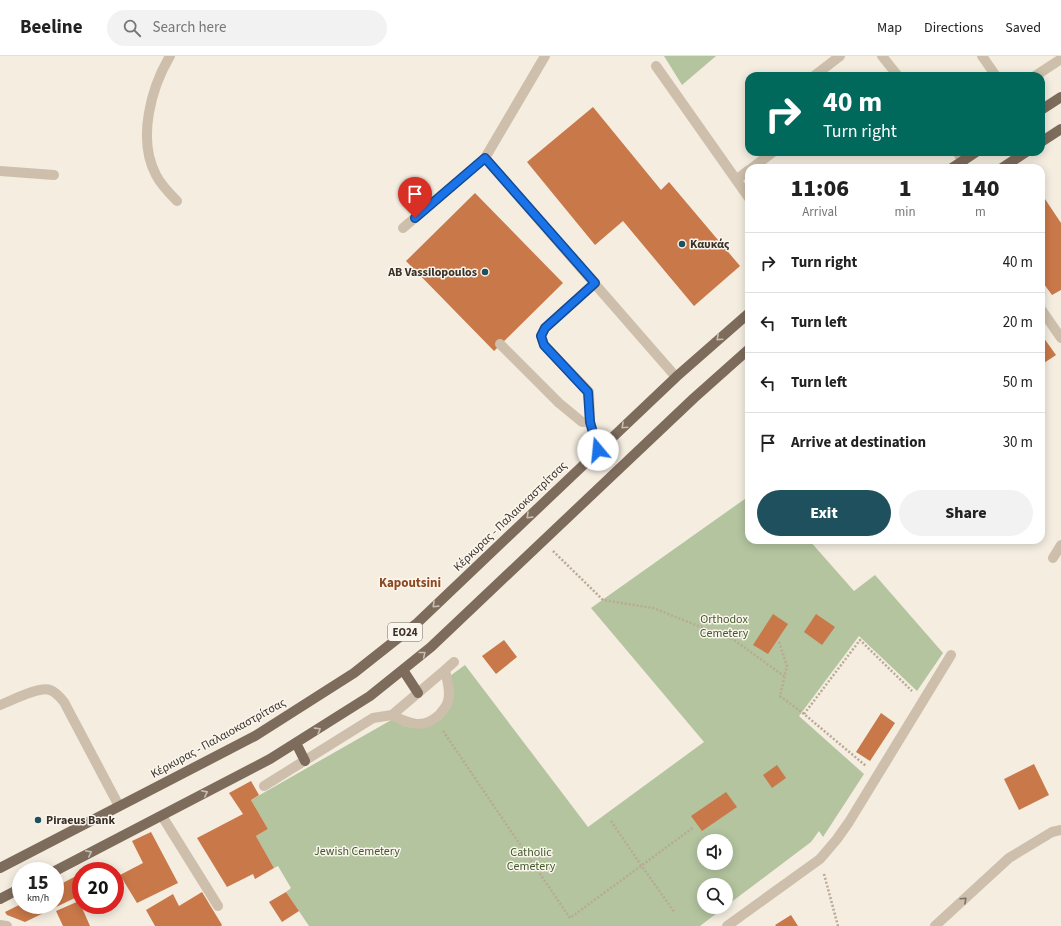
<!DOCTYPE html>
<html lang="en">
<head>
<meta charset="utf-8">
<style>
  :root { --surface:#fff; --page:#f2f2f2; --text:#222; --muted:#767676; --line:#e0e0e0; --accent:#1e515d }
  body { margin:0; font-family:"Source Sans 3",sans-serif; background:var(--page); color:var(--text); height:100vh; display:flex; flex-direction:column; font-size:15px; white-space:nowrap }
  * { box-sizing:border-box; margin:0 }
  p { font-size:13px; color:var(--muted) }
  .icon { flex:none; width:22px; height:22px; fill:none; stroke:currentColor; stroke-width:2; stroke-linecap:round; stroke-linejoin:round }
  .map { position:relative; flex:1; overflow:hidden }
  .panel { position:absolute; left:745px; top:108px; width:300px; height:380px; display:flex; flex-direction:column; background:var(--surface); border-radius:12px; box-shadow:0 2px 10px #0003 }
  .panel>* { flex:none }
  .top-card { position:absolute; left:745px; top:16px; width:300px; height:84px; border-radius:12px; box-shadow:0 2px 10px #0003; background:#00695c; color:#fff; overflow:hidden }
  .tools { position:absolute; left:697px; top:778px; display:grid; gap:8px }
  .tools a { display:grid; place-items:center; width:36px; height:36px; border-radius:50%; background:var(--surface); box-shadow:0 2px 10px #0003; font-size:20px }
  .speed { position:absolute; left:12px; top:806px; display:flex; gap:8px; font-size:20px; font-weight:700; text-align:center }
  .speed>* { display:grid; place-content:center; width:52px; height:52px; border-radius:50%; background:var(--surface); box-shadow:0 2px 10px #0003; line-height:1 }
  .speed small { font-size:10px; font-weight:400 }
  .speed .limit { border:6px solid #d22; background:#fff; color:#111 }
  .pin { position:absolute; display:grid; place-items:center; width:34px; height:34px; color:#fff; margin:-41px -17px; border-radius:50% 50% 50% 0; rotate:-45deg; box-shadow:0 0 4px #0007 }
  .pin .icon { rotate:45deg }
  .me { position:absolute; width:44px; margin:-22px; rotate:343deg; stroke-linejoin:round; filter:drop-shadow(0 0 3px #0008) }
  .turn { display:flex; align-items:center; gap:14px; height:84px; padding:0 12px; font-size:18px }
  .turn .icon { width:52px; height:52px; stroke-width:2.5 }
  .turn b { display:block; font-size:28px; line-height:34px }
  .eta { display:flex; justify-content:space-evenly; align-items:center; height:68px; text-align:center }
  .eta b { font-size:24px; font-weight:800; line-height:28px }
  .button { display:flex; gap:8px; margin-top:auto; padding:8px 12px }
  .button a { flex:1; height:46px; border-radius:24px; background:var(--accent); color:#fff; font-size:16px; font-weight:800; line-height:46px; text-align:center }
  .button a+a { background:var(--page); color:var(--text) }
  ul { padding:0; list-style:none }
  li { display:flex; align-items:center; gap:12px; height:60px; padding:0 12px; border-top:1px solid var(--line) }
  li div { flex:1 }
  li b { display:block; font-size:15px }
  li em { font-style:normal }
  header { display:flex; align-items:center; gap:24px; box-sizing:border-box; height:56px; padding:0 20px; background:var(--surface); border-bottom:1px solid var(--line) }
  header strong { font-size:19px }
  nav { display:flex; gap:22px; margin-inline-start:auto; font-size:14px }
  .search { width:280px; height:36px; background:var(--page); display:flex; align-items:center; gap:10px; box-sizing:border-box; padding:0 14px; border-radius:22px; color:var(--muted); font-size:15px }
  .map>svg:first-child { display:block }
</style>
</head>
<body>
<header>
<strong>Beeline</strong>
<div class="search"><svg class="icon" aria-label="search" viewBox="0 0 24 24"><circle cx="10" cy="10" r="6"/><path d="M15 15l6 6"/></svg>Search here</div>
<nav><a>Map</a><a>Directions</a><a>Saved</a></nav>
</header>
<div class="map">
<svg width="1061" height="870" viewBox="0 0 1061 870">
  <rect width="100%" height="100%" fill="#f4ede0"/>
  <path fill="#b3c49f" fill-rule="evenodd" d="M664,0H716L682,29Z
    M749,440V484H809L854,535L875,519L943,597L917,635L859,580L799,660L864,718L823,781L819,775L811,786L726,850V829H704V851H725L700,870H309L286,836L291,832L278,810L274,812L256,780L268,773L251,744L393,663L404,670L415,672L441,662L450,620L465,609L588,771L704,686L591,552ZM704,785H726V807H704Z"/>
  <path fill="#c97849" d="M593,51L661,134L669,126L740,210L694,250L623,165L595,189L527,106Z
    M475,137L563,227L494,295L406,205Z
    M1041,137L1061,167V234L1052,239L1041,224Z
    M1041,278L1056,299L1041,309Z
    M773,558L788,568L768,598L753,589Z
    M816,558L835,571L822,589L804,576Z
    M504,584L517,601L496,618L482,600Z
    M881,657L895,667L870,705L856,696Z
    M1034,708L1049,739L1019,754L1004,723Z
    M777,709L786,722L772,732L763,719Z
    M251,725L259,739L251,744L268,773L256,780L274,812L255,823L253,818L227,831L197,782L243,758L229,737Z
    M726,736L737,751L702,775L691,760Z
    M151,776L178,827L137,847L120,819L143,807L132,785Z
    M78,819L81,826V839L25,866L7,859L5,856L21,848L55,849V831Z
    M202,836L222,869L221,870H155L146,854L173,838L179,850Z
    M286,836L299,855L282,866L269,846Z
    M79,845L90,870H63L56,855Z
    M791,859L798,870H776L775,869Z"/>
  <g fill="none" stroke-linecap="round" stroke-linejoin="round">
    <path stroke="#b9a995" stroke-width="2.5" stroke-dasharray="2 2" stroke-linecap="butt" d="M553,495L603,544L653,552L734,584L784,620
      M779,586L787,610L780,640L804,658L866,710
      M804,658L860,584L912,635
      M443,675L570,862L694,771
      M611,765L641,809L675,857
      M824,818L838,870"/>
    <path stroke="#cdbfab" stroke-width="10" d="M545,0L485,102L676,321
      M656,10L749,142
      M752,112L773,96
      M736,124L749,114
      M403,172L485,102
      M595,227L545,272L541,280L544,289L589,336L590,366L598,394
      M500,288L559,347L582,366H590
      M0,649C11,645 39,630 50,634C56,636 60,641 64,646L119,750
      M727,870L820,803L837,783L849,766L951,599"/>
    <path stroke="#cdbfab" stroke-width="10" d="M170,0C151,32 137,83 156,119C161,129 169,137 177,145
      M882,0L898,20
      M982,0L996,20
      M814,20L840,0
      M1035,20L1061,3
      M957,96L963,105
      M0,115L54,119
      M1041,253L1061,282
      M1053,502L1061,489
      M392,659C409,668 424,674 440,658C443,654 447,650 448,645C451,635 447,624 445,614
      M264,730L373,662L392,659L445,614L454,606
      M162,760L218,850
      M0,869L7,870
      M935,870L1009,802L1052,776L1061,774"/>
    <path stroke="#7d6b5b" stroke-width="10" d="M1041,54L1061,41
      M1041,86L1061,73
      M952,112L976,96
      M1002,112L1026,96
      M403,614L418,637
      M296,687L305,705
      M0,812L255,680L354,617L416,568L676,321L749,257
      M55,815L270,703L370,640L431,591L694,342L749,293
      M0,843L21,832"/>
  </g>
  <defs><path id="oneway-chevron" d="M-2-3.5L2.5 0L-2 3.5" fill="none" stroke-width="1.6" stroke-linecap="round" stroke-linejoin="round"/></defs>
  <g stroke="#c9beb3">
    <use href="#oneway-chevron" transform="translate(719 282) rotate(138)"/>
    <use href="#oneway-chevron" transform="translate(624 370) rotate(137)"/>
    <use href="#oneway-chevron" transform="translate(529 460) rotate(136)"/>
    <use href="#oneway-chevron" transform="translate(435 549) rotate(136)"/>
    <use href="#oneway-chevron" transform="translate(423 598) rotate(-39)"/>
    <use href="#oneway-chevron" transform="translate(318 674) rotate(-32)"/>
    <use href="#oneway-chevron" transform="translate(205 737) rotate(-27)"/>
    <use href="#oneway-chevron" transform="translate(89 797) rotate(-27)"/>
  </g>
  <use stroke="#7c7164" href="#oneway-chevron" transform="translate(964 844) rotate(-43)"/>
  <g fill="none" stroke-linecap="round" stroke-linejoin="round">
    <g stroke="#114b97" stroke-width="10">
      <path id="route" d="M415,162L485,102L595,227L545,272L541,280L544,289L588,336L590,366L598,394"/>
    </g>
    <use href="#route" stroke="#1a73e8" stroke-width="7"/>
  </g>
  <g fill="#1e515d" stroke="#fbf6ed" stroke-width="1.5">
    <circle cx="682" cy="188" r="4"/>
    <circle cx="485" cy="216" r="4"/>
    <circle cx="38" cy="764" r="4"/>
  </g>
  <g text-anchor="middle" stroke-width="3" stroke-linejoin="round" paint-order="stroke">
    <rect fill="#fbf6ed" stroke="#746c64" stroke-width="1" x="388" y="567" width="34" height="18" rx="3"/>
    <g font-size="11" font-weight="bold" fill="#3a312a">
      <text x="405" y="580">ΕΟ24</text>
    </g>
    <g font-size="12" font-weight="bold" fill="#3a312a" stroke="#fbf6ed" text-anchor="start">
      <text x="690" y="192">Καυκάς</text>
      <text x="477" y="220" text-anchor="end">AB Vassilopoulos</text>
      <text x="46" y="768">Piraeus Bank</text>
    </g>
    <g font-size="12" fill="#3a312a" stroke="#fbf6ed">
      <text transform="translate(510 460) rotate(-44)" y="4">Κέρκυρας - Παλαιοκαστρίτσας</text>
      <text transform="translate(218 682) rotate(-29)" y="4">Κέρκυρας - Παλαιοκαστρίτσας</text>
    </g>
    <g font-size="12" fill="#44592d" stroke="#fbf6ed">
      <text x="724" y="567">Orthodox<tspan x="724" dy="14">Cemetery</tspan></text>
      <text x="357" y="799">Jewish Cemetery</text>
      <text x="531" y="800">Catholic<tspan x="531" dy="14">Cemetery</tspan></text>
    </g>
    <g font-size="13" font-weight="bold" fill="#8c4821" stroke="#fbf6ed">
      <text x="410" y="531">Kapoutsini</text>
    </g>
  </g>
</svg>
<div class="tools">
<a><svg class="icon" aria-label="sound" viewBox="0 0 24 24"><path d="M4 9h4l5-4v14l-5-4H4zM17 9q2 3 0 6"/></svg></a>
<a><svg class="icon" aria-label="search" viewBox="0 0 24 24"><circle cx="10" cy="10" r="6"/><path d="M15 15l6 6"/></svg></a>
</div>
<div class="speed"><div>15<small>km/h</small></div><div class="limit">20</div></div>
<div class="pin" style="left:415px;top:162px;background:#d93025"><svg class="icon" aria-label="arrive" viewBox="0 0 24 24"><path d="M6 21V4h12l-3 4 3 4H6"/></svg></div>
<svg class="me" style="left:598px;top:394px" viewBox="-20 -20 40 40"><circle r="19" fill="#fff"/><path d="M0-13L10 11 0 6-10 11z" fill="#1a73e8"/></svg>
<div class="top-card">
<div class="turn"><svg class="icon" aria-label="right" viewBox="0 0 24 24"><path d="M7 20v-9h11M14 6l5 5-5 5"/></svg><div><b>40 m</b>Turn right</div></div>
</div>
<section class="panel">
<div class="eta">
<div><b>11:06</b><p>Arrival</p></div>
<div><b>1</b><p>min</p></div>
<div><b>140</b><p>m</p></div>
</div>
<ul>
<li><svg class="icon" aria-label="right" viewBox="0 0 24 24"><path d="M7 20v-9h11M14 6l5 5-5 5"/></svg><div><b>Turn right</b></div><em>40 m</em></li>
<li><svg class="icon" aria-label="left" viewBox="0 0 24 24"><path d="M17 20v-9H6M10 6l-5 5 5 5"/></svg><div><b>Turn left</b></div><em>20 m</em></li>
<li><svg class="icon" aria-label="left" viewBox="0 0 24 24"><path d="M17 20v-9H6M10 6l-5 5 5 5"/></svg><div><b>Turn left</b></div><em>50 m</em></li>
<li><svg class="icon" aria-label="arrive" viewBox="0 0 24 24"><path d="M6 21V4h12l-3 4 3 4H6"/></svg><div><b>Arrive at destination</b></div><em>30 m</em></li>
</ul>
<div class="button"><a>Exit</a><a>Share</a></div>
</section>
</div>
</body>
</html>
